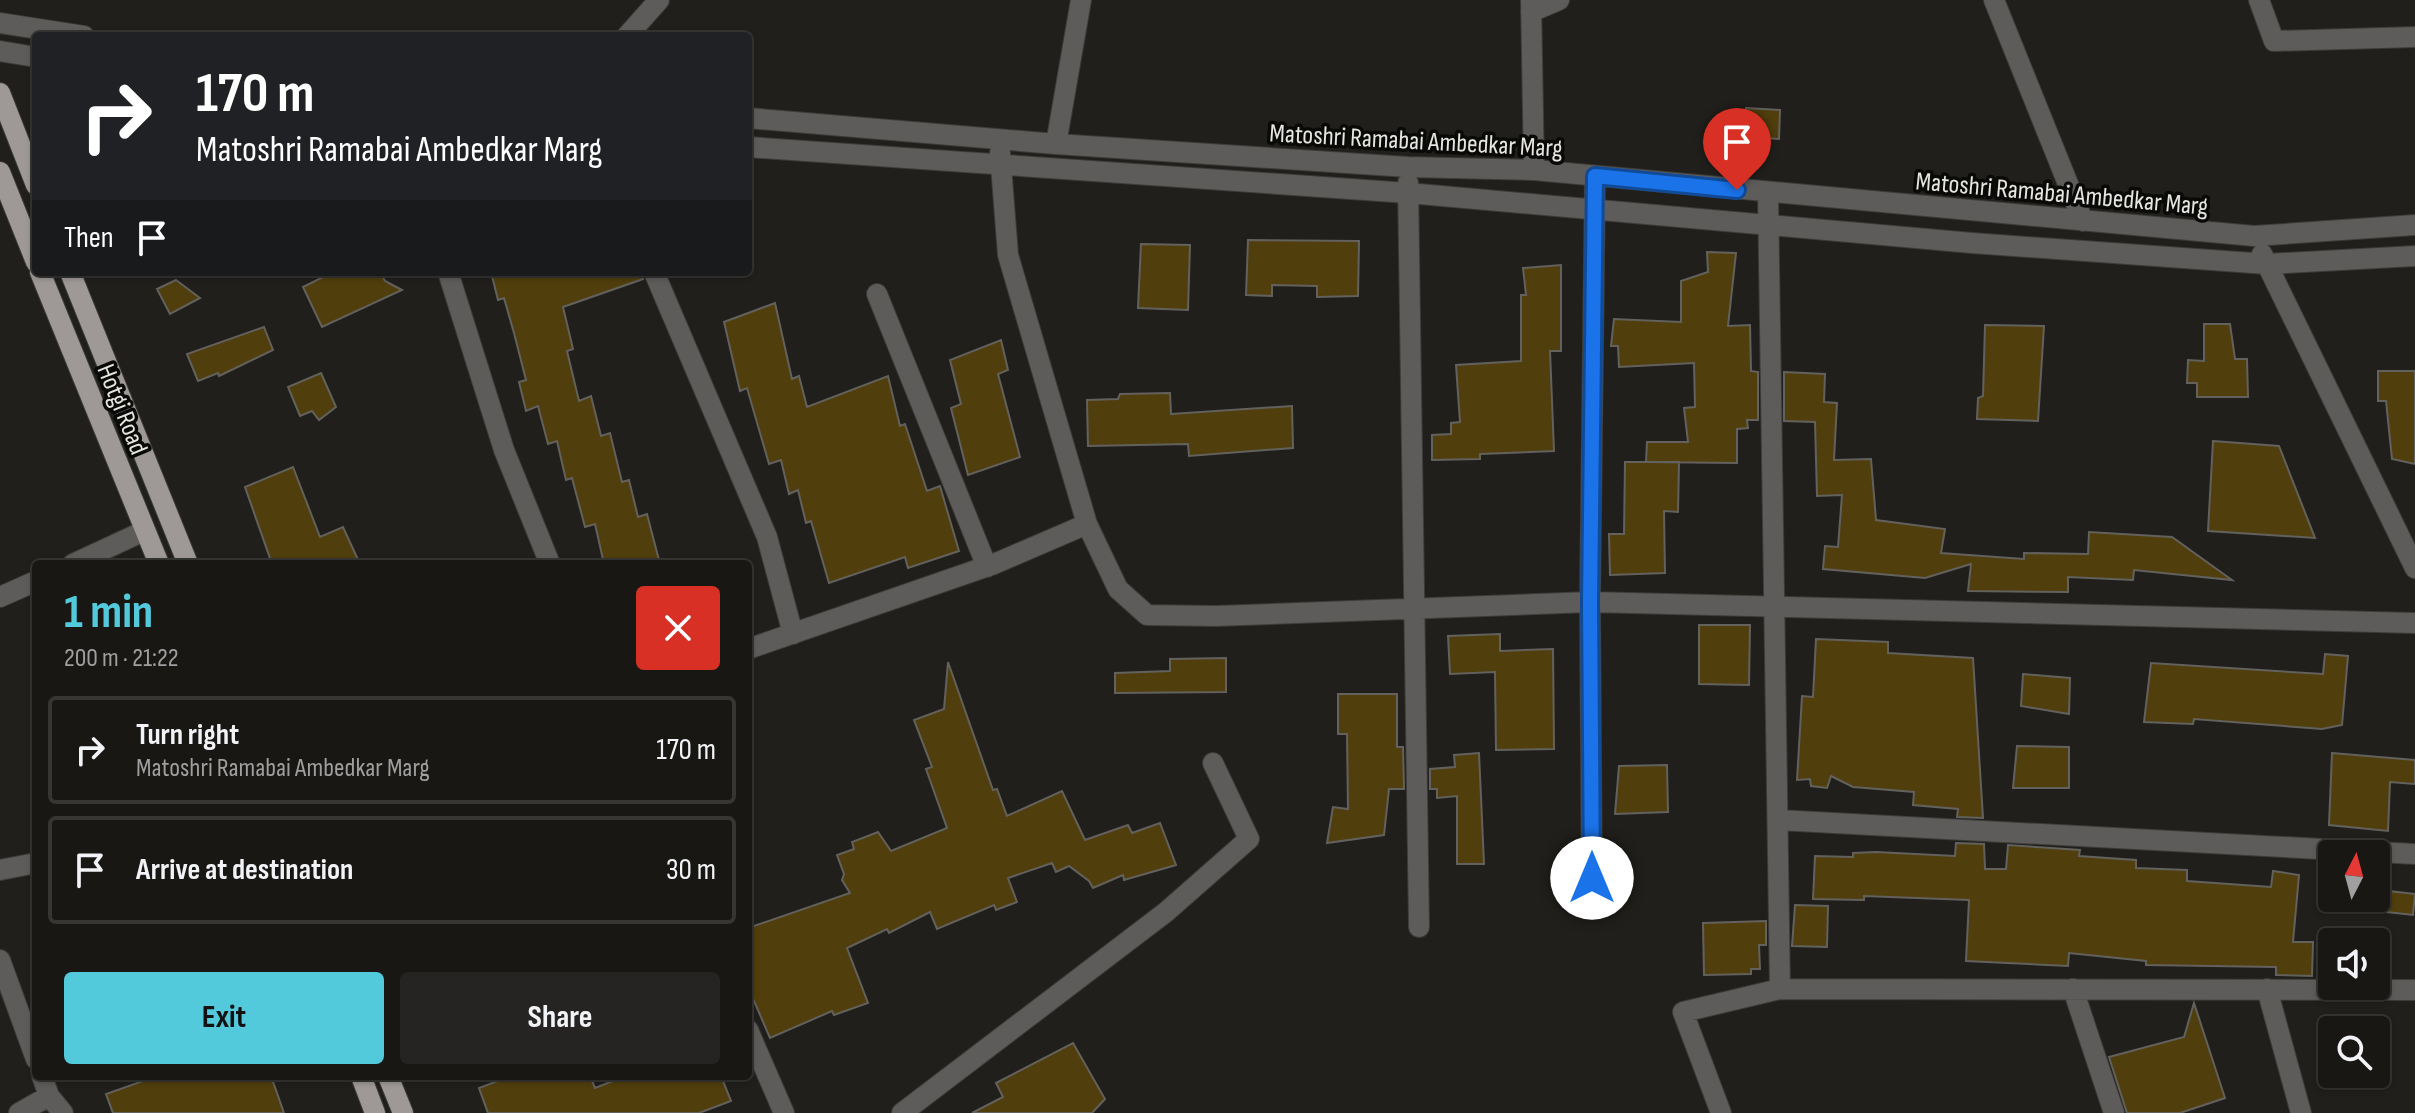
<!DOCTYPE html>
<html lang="en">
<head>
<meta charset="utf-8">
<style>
  :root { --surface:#181714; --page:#252422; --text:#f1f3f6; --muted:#9f9fa0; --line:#363634; --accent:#53cadc }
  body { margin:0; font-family:"Sofia Sans Condensed",sans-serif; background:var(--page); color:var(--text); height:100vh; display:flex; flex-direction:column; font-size:30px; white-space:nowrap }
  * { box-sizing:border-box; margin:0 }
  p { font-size:26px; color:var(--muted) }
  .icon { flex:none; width:44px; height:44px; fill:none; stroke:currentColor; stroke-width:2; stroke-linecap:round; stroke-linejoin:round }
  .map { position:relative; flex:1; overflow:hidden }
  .details { position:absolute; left:32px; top:560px; width:720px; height:520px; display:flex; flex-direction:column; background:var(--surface); border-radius:8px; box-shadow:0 2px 6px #0004,0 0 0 2px var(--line) }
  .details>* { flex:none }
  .guide { position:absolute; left:32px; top:32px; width:720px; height:244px; border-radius:8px; box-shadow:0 2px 6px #0004,0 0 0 2px var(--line); background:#202124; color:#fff; overflow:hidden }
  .needle { width:52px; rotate:6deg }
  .buttons { position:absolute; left:2318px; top:840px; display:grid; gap:16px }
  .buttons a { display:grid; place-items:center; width:72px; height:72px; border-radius:8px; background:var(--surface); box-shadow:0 2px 6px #0004,0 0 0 2px var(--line); font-size:40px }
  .pin { position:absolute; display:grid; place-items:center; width:68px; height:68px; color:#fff; margin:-82px -34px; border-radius:50% 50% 50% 0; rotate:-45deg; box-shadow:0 0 8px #0007 }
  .pin .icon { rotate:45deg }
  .me { position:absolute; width:88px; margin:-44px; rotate:0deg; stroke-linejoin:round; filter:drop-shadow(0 0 6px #0008) }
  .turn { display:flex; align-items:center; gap:28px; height:168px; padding:0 32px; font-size:36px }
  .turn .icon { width:104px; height:104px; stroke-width:2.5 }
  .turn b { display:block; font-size:56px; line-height:68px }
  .then { display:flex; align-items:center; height:76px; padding:0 32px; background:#0003; gap:16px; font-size:30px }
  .round { display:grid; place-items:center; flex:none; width:84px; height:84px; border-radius:8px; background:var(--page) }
  .head { display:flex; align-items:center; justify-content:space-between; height:136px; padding:0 32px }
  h1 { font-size:48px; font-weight:700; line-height:60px; color:var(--accent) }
  .action { display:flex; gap:16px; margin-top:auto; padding:16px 32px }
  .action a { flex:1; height:92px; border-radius:8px; background:var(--accent); color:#111; font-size:32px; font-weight:700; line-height:92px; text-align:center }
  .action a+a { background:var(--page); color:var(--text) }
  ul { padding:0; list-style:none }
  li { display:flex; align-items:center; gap:24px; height:108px; margin:0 16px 12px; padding:0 16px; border:4px solid var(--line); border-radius:8px }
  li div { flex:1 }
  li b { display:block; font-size:30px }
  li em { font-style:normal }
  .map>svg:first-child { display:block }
</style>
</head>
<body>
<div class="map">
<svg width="2415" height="1113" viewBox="0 0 2415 1113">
  <rect width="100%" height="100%" fill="#201f1b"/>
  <path fill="#503e0c" stroke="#63615d" stroke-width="2" d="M1746,108L1780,110L1779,139L1744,137Z
    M1248,240L1359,241L1358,296L1317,297V286L1272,285V296L1246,295Z
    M1141,244L1190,245L1188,310L1138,308Z
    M1707,252L1736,253L1728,326L1750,325L1751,371L1758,372V420H1747L1748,428L1737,429V463L1646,462L1647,442H1688L1684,408L1695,407L1694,363L1619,367L1618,346H1611L1614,319L1681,322V281L1708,272Z
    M1561,265V351H1550L1554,451L1480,454V459L1432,460V435L1451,434V423L1460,422L1456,365L1521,361V295H1526L1523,268Z
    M333,272H380L385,281L402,290L322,327L303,287Z
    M491,272H641L643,279L563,307L573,349L567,351L579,401L591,396L601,436L610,433L622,482L629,480L638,517L647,514L660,564H604L595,524L585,527L572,478L566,480L557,441L548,444L538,406L526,411L519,382L526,380L514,333L504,298L498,300Z
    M176,280L200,298L170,314L157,289Z
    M775,303L792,379L799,376L807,407L888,376L900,426L905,424L927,491L940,486L959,551L908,568L905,557L829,583L811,521L806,523L798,490L789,494L781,460L769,464L747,388L740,391L724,322Z
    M2204,324H2230L2235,359H2247L2248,397H2197V383H2187L2188,360L2204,361Z
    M1985,325L2044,326L2038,421L1977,419L1978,398L1983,396Z
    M264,327L273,350L219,376L218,373L198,381L187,354Z
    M1001,340L1008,370L998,374L1020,457L968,475L951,408L961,404L950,360Z
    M2378,371H2415V464L2392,459L2386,401H2378Z
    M1784,372L1825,374L1824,402L1837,403L1834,460L1871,459L1876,520L1945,529L1941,553L2024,559V553L2088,554L2089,532L2172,537L2232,580L2134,570L2133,580L2068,577V592L1968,591L1971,564L1925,578L1823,569L1825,546L1838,547L1842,495L1817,496L1815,422L1784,421Z
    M321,373L336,407L319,420L312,411L300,416L288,387Z
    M1170,393L1171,414L1292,406L1293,448L1189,456L1188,444L1088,446L1087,400L1118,399L1120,394Z
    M2213,441L2279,446L2315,538L2208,531Z
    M1625,462H1679L1678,512L1664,511L1665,573L1610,575L1609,534H1624Z
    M293,467L320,537L343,527L360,564H272L245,487Z
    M1699,625H1750L1749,685L1699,684Z
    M1500,634V651L1553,649L1554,749L1496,750L1495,672L1450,674L1448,636Z
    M1816,639L1888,642V653L1973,658L1983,818L1957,817L1958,809L1913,805L1914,792L1853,787L1831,776L1827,788L1811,786L1810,779L1797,780L1802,696L1813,697Z
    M2325,654L2348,656L2342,725L2322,729L2194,719L2193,724L2144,722L2151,663L2323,674Z
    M1226,658V692L1115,693V673L1170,671V659Z
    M948,662L993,790L997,789L1007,816L1062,791L1085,840L1128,825L1132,833L1160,823L1176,865L1124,880L1123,875L1093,888L1089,881L1069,866L1056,872L1052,863L1008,878L1017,902L996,910L994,905L937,929L930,912L889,933L887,929L847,948L868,1003L834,1015L832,1011L770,1038L748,987V928L850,893L842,880L844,874L837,855L854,849L852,842L878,832L891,851L947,828L926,769L932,767L914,720L944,709Z
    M2023,674L2070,678L2069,714L2021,706Z
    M1338,694H1397V747H1403L1404,789H1389L1384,835L1327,843L1333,807L1348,809L1347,734H1338Z
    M2017,746L2069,747V788H2013Z
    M1479,753L1484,864H1457V796L1437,798V789H1430V769L1455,767L1454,755Z
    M2332,753L2415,760V784L2390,782L2388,831L2329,825Z
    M1667,765L1668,812L1615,814L1619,766Z
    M1956,843L1984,844L1985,869H2006L2008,845L2080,850L2079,856L2136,860V868L2187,870V881L2271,887L2273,871L2299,875L2293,942H2313L2312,976L2276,975V967L2146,965V961L2069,953L2068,966L1966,961L1969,900L1864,896V900L1813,899L1815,856L1853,857V853L1876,852L1955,856Z
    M2389,891L2415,894L2413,915L2387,912Z
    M1795,905L1828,906L1827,947L1792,946Z
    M1766,921V945H1759L1760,969H1751V974L1704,975L1703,923Z
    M2194,1003L2225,1098L2180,1113H2127L2109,1057L2184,1037Z
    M1073,1043L1105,1099L1092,1113H972L1003,1097L996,1083Z
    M157,1076H271L284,1113H113L106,1094Z
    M511,1076H590L595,1088L626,1076H721L731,1101L699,1113H488L479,1088Z"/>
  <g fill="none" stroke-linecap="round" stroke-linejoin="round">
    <g stroke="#3c3b37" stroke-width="22">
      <path id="minor" d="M1531,0L1534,170
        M1994,0L2083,221
        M2259,0L2274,41L2415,37
        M1531,12L1559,0
        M0,23L84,36
        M627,36L659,0
        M0,51L36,57
        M748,118L1056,144L1408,167L1534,170L2254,236L2415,225
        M1056,144L1081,0
        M748,147L1408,193L1972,243L2267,264L2415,256
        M1408,183L1419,927
        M1768,193L1780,989
        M2262,254L2415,568
        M448,272L504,450L550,564
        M654,272L767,537L793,634
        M877,294L987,567
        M1087,524L1118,589L1147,615L1216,616L1590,602L2415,623
        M73,564L144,531
        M0,597L36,581
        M748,649L994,564L1087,524L1008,255L1000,153
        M1778,820L2415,854
        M0,870L36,863
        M1592,909L1590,602L1595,176
        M0,960L36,1059
        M2073,989L2114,1113
        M2267,989L2301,1113
        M748,1030L784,1113
        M42,1076L49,1096L63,1113
        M19,1113L49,1096
        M902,1113L1166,912L1249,839L1213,763
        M1721,1113L1683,1012L1780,989L2415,990"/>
    </g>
    <g stroke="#3c3b37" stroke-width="22">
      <path id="major" d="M0,93L36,185
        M0,172L36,262
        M40,272L159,564
        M70,272L188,564
        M361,1076L375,1113
        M388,1076L403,1113"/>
    </g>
    <use href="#minor" stroke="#5e5c5b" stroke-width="20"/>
    <use href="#major" stroke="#9e9997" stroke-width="20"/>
  </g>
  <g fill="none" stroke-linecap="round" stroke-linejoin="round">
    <g stroke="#114b97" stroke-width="20">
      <path id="route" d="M1592,878L1590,602L1595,176L1737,190"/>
    </g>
    <use href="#route" stroke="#1a73e8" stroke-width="14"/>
  </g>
  <g text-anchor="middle" stroke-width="7" stroke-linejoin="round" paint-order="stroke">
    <g font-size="26" fill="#e6e5e2" stroke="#090907">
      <text transform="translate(1416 140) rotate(3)" y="9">Matoshri Ramabai Ambedkar Marg</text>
      <text transform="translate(2062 193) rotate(5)" y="9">Matoshri Ramabai Ambedkar Marg</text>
      <text transform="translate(123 409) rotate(68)" y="9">Hotgi Road</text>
    </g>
  </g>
</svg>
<div class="buttons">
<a><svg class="needle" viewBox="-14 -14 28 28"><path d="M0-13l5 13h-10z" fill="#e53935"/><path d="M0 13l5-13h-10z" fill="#9f9fa0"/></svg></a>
<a><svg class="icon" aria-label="sound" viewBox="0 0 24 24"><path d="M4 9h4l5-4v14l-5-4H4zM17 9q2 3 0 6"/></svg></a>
<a><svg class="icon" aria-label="search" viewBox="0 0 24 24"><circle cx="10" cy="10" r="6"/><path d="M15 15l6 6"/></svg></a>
</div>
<div class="pin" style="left:1737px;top:190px;background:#d93025"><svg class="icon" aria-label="arrive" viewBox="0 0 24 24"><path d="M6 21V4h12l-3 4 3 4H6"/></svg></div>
<svg class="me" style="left:1592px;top:878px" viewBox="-20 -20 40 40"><circle r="19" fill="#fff"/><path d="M0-13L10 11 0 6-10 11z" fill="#1a73e8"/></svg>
<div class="guide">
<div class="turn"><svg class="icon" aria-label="right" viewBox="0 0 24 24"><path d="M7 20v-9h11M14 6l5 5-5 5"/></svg><div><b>170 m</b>Matoshri Ramabai Ambedkar Marg</div></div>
<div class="then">Then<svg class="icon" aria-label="arrive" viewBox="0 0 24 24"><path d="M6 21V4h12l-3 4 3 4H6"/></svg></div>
</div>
<section class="details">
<div class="head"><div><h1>1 min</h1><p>200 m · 21:22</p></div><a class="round" style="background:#d93025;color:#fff"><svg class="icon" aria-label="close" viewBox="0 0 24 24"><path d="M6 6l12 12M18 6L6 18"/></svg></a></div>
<ul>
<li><svg class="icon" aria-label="right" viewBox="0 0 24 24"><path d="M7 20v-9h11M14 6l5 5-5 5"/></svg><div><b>Turn right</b><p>Matoshri Ramabai Ambedkar Marg</p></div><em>170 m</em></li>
<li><svg class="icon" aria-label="arrive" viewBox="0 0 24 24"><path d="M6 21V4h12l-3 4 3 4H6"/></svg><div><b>Arrive at destination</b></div><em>30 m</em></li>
</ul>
<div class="action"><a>Exit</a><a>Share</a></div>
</section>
</div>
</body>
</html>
